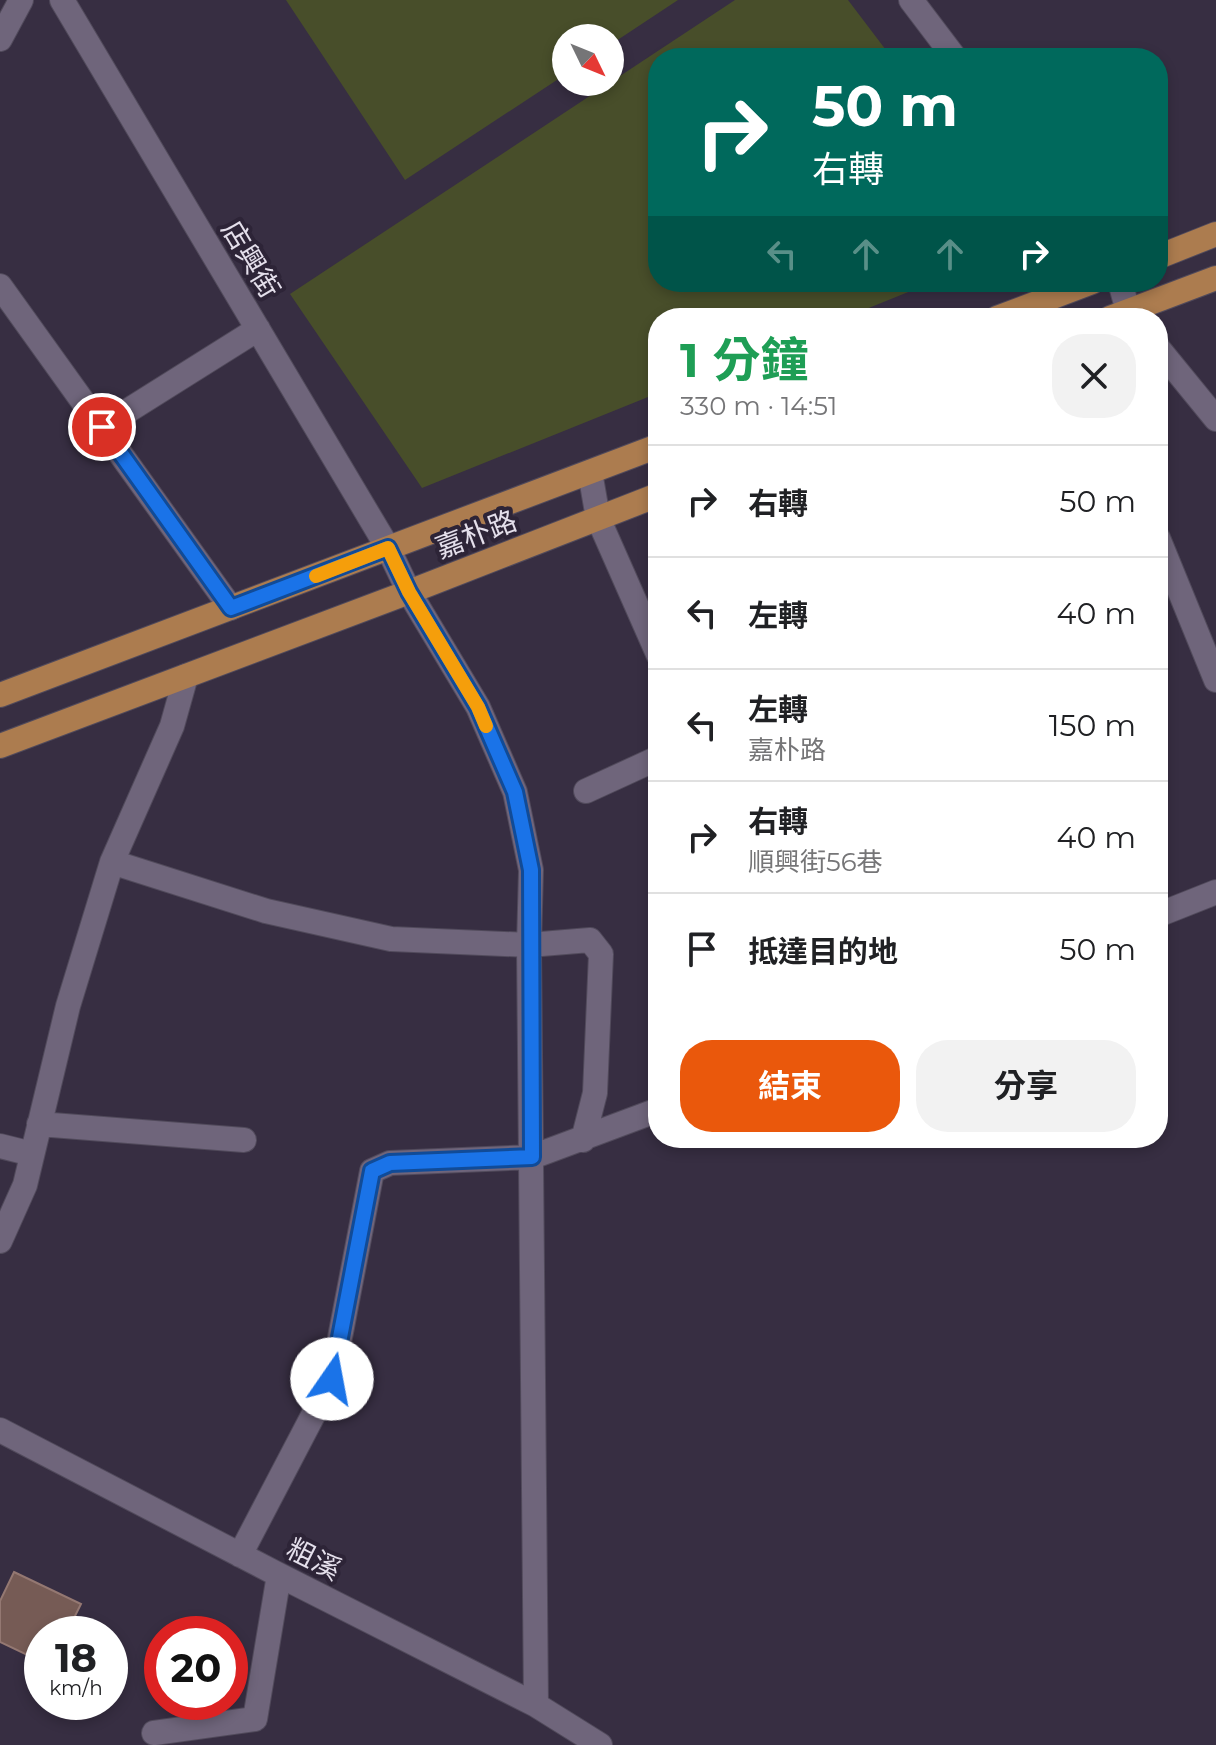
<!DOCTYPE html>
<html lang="zh-TW">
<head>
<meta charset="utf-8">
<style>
  :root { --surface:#fff; --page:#f2f2f2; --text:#202124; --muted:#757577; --line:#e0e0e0; --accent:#ea580c }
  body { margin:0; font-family:Montserrat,"Noto Sans TC",sans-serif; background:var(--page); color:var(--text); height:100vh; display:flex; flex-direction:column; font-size:30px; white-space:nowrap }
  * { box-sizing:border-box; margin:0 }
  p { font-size:26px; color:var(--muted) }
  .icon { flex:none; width:44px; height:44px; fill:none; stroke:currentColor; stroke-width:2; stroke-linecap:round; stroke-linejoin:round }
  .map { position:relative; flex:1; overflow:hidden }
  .drawer { position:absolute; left:648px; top:308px; width:520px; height:840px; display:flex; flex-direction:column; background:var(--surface); border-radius:32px; box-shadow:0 4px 12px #0003 }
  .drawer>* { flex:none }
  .guide { position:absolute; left:648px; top:48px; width:520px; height:244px; border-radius:32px; box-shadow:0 4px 12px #0003; background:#00695c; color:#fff; overflow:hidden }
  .needle { width:52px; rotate:133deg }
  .tools { position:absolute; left:552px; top:24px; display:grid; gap:16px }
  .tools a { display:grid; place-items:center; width:72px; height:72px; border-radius:50%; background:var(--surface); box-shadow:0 4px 12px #0003; font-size:40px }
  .speed { position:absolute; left:24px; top:1616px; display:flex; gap:16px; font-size:40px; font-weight:700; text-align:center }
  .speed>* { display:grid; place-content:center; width:104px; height:104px; border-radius:50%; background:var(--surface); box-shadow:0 4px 12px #0003; line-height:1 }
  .speed small { font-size:20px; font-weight:400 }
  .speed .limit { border:12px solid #d22; background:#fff; color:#111 }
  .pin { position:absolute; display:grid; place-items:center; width:68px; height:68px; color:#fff; margin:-34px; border:4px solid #fff; border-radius:50%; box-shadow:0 2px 8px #0007 }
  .me { position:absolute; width:88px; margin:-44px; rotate:12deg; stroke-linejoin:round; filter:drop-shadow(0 0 6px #0008) }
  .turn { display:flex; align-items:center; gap:28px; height:168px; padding:0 32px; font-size:36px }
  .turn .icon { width:104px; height:104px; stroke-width:2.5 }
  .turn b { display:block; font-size:56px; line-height:68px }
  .lanes { display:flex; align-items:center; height:76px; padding:0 32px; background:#0003; justify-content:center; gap:40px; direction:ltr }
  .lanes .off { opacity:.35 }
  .round { display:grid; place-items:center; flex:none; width:84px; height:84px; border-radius:32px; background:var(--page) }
  .headline { display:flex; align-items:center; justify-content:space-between; height:136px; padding:0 32px }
  h1 { font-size:48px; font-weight:700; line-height:60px; color:#1e9e55 }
  .cta { display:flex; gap:16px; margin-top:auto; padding:16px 32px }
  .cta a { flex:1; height:92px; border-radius:32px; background:var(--accent); color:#fff; font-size:32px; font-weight:700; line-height:92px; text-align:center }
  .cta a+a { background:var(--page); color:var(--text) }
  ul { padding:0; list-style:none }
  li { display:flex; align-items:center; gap:24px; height:112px; padding:0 32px; border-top:2px solid var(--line) }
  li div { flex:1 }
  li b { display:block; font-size:30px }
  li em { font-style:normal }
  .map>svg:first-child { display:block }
</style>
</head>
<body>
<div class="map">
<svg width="1216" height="1745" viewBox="0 0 1216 1745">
  <rect width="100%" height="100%" fill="#372e42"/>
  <path fill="#484e2a" d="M286,0H678L610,45V38H566V74L405,180Z
    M735,0H848L892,58H658V282H933L844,318H658V393L422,488L290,294Z"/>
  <path fill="#765b55" stroke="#947872" stroke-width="2" d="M14,1572L81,1604L66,1634H42V1662L0,1642V1601Z"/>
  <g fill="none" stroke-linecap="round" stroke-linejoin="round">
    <g stroke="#514a5b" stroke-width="26">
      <path id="minor" d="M62,0L388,548L409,592L478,707L515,792L531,870L529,945L536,1705
        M911,0L955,58
        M0,39L21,0
        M1120,282L1128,311L1133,318
        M0,286L231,608
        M1158,348L1216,419
        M102,427L258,329
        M590,472L598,518L658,654
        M1158,538L1216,680
        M586,791L658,758
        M112,862L266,911L391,939L529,945L590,940L601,954L595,1093L583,1140
        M1158,915L1216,892
        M39,1124L244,1140
        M0,1146L32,1154
        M0,1241L25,1185L68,1006L112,862L172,726L186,676
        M0,1430L279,1575L536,1705L600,1745
        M240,1555L332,1379L372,1171L390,1163L532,1157L658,1110
        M154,1733L255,1719L279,1575"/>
    </g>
    <g stroke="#514a5b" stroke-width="26">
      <path id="major" d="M1158,257L1216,234
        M997,318L1092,282
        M1110,318L1216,278
        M0,695L658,446
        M0,746L409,592L658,495"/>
    </g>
    <use href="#minor" stroke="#6f657b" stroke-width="24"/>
    <use href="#major" stroke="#ac7c4f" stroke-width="24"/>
  </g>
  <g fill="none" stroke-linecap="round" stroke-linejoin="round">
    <g stroke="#114b97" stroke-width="20">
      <path id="route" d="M102,427L231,608L388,548L409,592L478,707L515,792L531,870L532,1157L390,1163L372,1171L332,1379"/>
    </g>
    <use href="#route" stroke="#1a73e8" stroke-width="14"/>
    <path stroke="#f59e0b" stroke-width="14" d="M316,576L388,548L409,592L478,707L486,726"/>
  </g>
  <g text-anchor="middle" stroke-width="8" stroke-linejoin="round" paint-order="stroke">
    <g font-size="28" fill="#e4dfeb" stroke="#2d2437">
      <text transform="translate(251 259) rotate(59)" y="10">店興街</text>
      <text transform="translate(476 534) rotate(-21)" y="10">嘉朴路</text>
      <text transform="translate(314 1559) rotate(27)" y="10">粗溪</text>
    </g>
  </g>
</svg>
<div class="tools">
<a><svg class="needle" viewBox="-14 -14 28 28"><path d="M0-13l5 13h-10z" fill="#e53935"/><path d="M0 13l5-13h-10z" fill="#757577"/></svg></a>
</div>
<div class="speed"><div>18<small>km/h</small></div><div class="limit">20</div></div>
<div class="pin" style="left:102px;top:427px;background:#d93025"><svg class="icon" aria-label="arrive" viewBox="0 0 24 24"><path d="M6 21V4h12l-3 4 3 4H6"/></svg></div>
<svg class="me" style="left:332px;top:1379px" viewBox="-20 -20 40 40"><circle r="19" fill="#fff"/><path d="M0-13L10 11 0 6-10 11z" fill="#1a73e8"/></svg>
<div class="guide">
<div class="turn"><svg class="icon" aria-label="right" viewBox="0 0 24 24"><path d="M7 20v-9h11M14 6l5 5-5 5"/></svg><div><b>50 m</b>右轉</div></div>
<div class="lanes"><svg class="icon off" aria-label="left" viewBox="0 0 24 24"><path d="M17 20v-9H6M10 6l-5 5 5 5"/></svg><svg class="icon off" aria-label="ahead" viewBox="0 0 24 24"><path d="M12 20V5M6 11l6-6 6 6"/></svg><svg class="icon off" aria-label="ahead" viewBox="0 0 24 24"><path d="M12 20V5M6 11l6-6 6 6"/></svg><svg class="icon" aria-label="right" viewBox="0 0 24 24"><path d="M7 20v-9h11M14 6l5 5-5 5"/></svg></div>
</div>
<section class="drawer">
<div class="headline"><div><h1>1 分鐘</h1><p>330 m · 14:51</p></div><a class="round"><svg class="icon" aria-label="close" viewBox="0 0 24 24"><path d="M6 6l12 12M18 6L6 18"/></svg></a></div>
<ul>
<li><svg class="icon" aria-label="right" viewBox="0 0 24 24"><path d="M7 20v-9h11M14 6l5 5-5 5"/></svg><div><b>右轉</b></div><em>50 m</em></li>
<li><svg class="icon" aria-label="left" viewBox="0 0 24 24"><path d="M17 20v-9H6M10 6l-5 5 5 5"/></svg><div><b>左轉</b></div><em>40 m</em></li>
<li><svg class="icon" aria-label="left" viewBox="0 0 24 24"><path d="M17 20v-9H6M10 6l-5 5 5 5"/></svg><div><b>左轉</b><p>嘉朴路</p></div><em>150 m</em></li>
<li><svg class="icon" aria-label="right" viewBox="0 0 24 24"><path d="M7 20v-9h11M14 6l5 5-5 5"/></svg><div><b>右轉</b><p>順興街56巷</p></div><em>40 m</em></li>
<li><svg class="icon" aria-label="arrive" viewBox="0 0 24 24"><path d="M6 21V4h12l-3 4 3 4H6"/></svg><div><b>抵達目的地</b></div><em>50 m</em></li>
</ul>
<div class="cta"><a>結束</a><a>分享</a></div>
</section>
</div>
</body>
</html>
